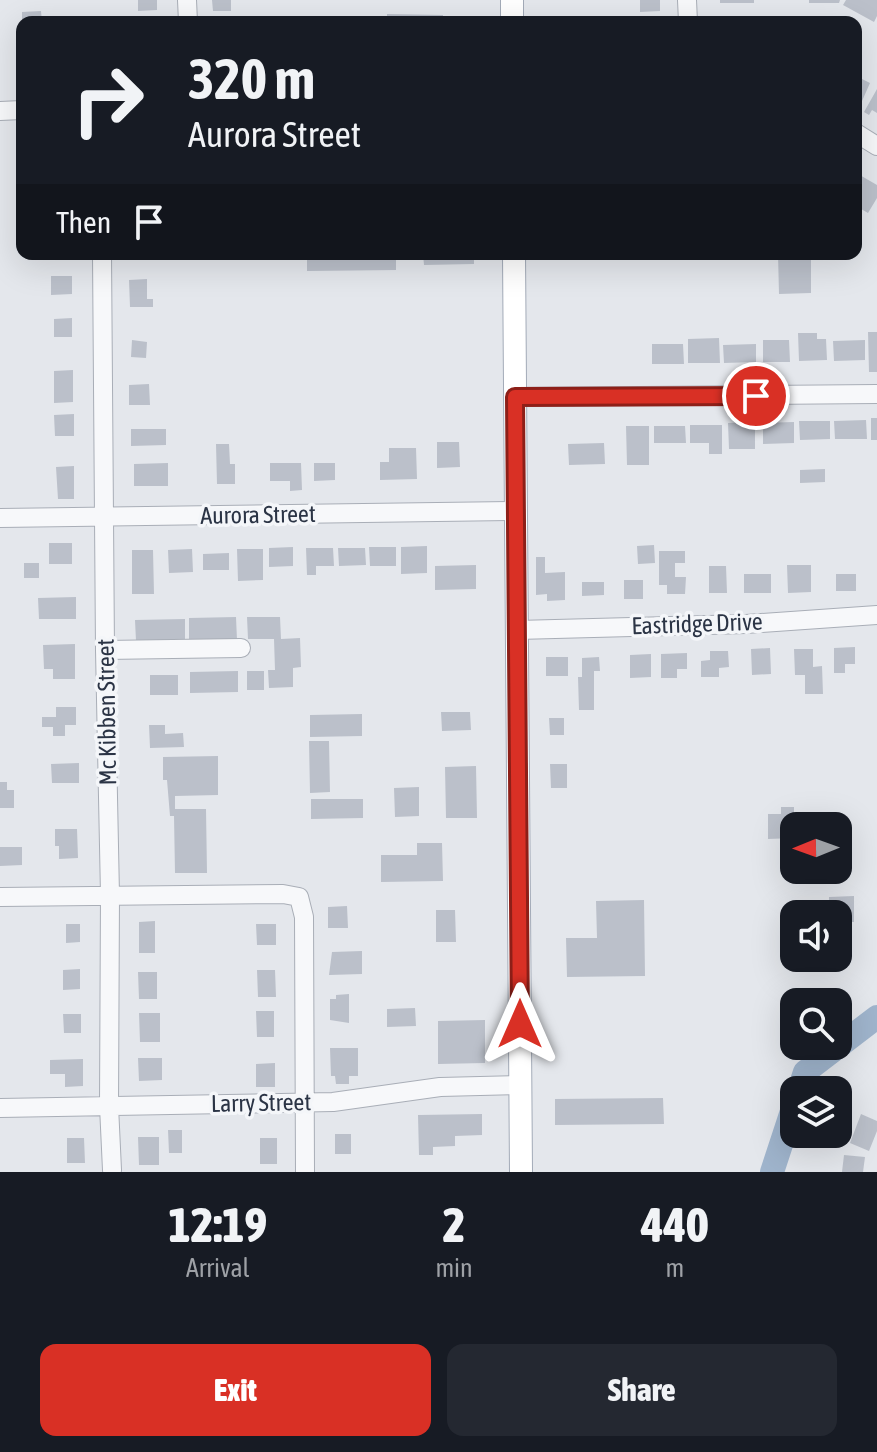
<!DOCTYPE html>
<html lang="en">
<head>
<meta charset="utf-8">
<style>
  :root { --surface:#171b24; --page:#242831; --text:#f1f3f6; --muted:#9ea1a6; --accent:#d93025 }
  body { margin:0; font-family:"Asap Condensed",sans-serif; background:var(--page); color:var(--text); height:100vh; display:flex; flex-direction:column; font-size:30px; white-space:nowrap }
  * { box-sizing:border-box; margin:0 }
  p { font-size:26px; color:var(--muted) }
  .icon { flex:none; width:44px; height:44px; fill:none; stroke:currentColor; stroke-width:2; stroke-linecap:round; stroke-linejoin:round }
  .map { position:relative; height:1172px; overflow:hidden }
  .details { display:flex; flex-direction:column; background:var(--surface); flex:1 }
  .details>* { flex:none }
  .guide { position:absolute; left:16px; top:16px; width:846px; height:244px; border-radius:16px; box-shadow:0 8px 32px #0002; background:#171b24; color:var(--text); overflow:hidden }
  .needle { width:52px; rotate:269deg }
  .controls { position:absolute; left:780px; top:812px; display:grid; gap:16px }
  .controls a { display:grid; place-items:center; width:72px; height:72px; border-radius:16px; background:var(--surface); box-shadow:0 8px 32px #0002; font-size:40px }
  .pin { position:absolute; display:grid; place-items:center; width:68px; height:68px; color:#fff; margin:-34px; border:4px solid #fff; border-radius:50%; box-shadow:0 2px 8px #0007 }
  .me { position:absolute; width:88px; margin:-44px; rotate:0deg; stroke-linejoin:round; filter:drop-shadow(0 0 6px #0008) }
  .turn { display:flex; align-items:center; gap:28px; height:168px; padding:0 40px; font-size:36px }
  .turn .icon { width:104px; height:104px; stroke-width:2.5 }
  .turn b { display:block; font-size:56px; line-height:68px }
  .then { display:flex; align-items:center; height:76px; padding:0 40px; background:#0003; gap:16px; font-size:30px }
  .eta { display:flex; justify-content:space-evenly; align-items:center; height:136px; text-align:center }
  .eta b { font-size:48px; font-weight:800; line-height:56px }
  .action { display:flex; gap:16px; margin-top:auto; padding:16px 40px }
  .action a { flex:1; height:92px; border-radius:16px; background:var(--accent); color:#fff; font-size:32px; font-weight:800; line-height:92px; text-align:center }
  .action a+a { background:var(--page); color:var(--text) }
  .map>svg:first-child { display:block }
</style>
</head>
<body>
<div class="map">
<svg width="877" height="1172" viewBox="0 0 877 1172">
  <rect width="100%" height="100%" fill="#e4e7ec"/>
  <g fill="none" stroke-linecap="round" stroke-linejoin="round">
    <path stroke="#9fb4cc" stroke-width="24" d="M799,1090L805,1072L877,1017
      M772,1172L794,1105"/>
  </g>
  <path fill="#bbc0ca" d="M138,0H157V10L138,11Z
    M212,0H231V11H213Z
    M640,0H660V11L640,12Z
    M720,0H754V3H720Z
    M809,0H840L839,3H809Z
    M846,0H877V16L874,22L843,5Z
    M41,11L42,22H22V12Z
    M387,14L443,15V22H387Z
    M661,18V22H637V19Z
    M856,76L870,83L862,101L856,98Z
    M877,89V113L872,110L869,115L864,112Z
    M858,174L877,185V198L868,213L856,206Z
    M307,254H396V270L307,271Z
    M423,254H474V264L424,265Z
    M778,254H811V293L779,294Z
    M51,276H72V294L51,295Z
    M147,279V299H153V307H130L129,280Z
    M72,318V337H54V319Z
    M868,332H877V372H869Z
    M798,333H817V339H826L827,360L799,361Z
    M719,338L720,363H688V339Z
    M132,340L147,342L146,358L131,357Z
    M763,340H789L790,362H763Z
    M865,340V360L834,361L833,341Z
    M652,344H683L684,364H652Z
    M756,344V362L724,363L723,345Z
    M73,370V402L54,403V371Z
    M149,384L150,405H129V385Z
    M74,414V436H55L54,415Z
    M871,418H877V440H871Z
    M866,420L867,439H835L834,421Z
    M799,421H830V439L800,440Z
    M755,422V449H729L728,423Z
    M794,422V443L763,444V423Z
    M690,425H722V454H709V443H690Z
    M626,426H649V465H627Z
    M654,426H685L686,443H654Z
    M131,429H166V445L131,446Z
    M437,442H459L460,467L437,468Z
    M604,443L605,464L569,465L568,444Z
    M216,444H229L230,464H235V484H217Z
    M389,448H416L417,479L380,480V462H389Z
    M168,463V486H134V464Z
    M270,463H301L302,490L290,491V481H270Z
    M314,463H335V480L314,481Z
    M74,466V499H58L56,467Z
    M825,469V482L800,483V470Z
    M49,543H72V564H49Z
    M654,545L655,563L638,564L637,546Z
    M427,546V573L401,574V547Z
    M293,547V566L269,567V548Z
    M369,547H396V566H370Z
    M306,548H333L334,566H316V575H307Z
    M338,548H365L366,565L339,566Z
    M192,549L193,572L169,573L168,550Z
    M237,549H263V580L238,581Z
    M132,550H153L154,594H132Z
    M659,551H685V563H675V577H686L685,594H667V585H659Z
    M229,553V570H203V554Z
    M536,557H545V573L565,572V600L547,601V594L536,595Z
    M24,563H39V578H24Z
    M476,565V589L435,590V566Z
    M787,565H811V592L788,593Z
    M709,566H726L727,593H709Z
    M744,574H771V593H744Z
    M836,574H856V591H836Z
    M624,580H643V599H624Z
    M582,582H604V595L582,596Z
    M76,597V619H39L38,598Z
    M236,617L237,640L189,641V618Z
    M247,617H280L281,639L300,638L301,667L293,668V687L269,688L268,670H275L274,639H248Z
    M185,619V641H136L135,620Z
    M75,644V679H53V669H44L43,645Z
    M855,647V664H845V673H834V648Z
    M770,648L771,674L752,675L751,649Z
    M794,649H813V667L822,666L823,694H805V675H795Z
    M710,651H728L729,667L719,668V677H701V661L710,660Z
    M687,653V669H677V678H661V654Z
    M651,654V677L630,678V655Z
    M546,657H568V676H546Z
    M599,657L600,671H594V710H579L578,677H582V658Z
    M238,671V692L190,693V672Z
    M247,671H264V690H247Z
    M150,675H178V695H150Z
    M56,707H76V725H65V736H53V727H42V717H56Z
    M441,712H470L471,730L442,731Z
    M362,714V736L310,737V715Z
    M549,718H564V735H550Z
    M149,725H165V734L183,733L184,747L150,748Z
    M309,741H329L330,792L310,793Z
    M218,756V795L175,796V809H206L207,873H175L174,816H170L167,780H163V757Z
    M79,763V783H52L51,764Z
    M550,764H567V788H551Z
    M476,766L477,818H446L445,767Z
    M0,782H7V790H14V808H0Z
    M419,787V816L395,817L394,788Z
    M311,799H363V818L311,819Z
    M781,807H794V814H806V826H794V838L768,839V814H781Z
    M55,829H77L78,858L59,859V846H55Z
    M417,843H442L443,881L381,882V855H417Z
    M0,847H22V865L0,866Z
    M854,896V922H838V914H829V897Z
    M644,900L645,976L567,977L566,938H597L596,901Z
    M347,906L348,928H328V907Z
    M436,910H455L456,942H436Z
    M155,921V953H139V922Z
    M66,924H80V942L66,943Z
    M256,924H276V945H257Z
    M362,951V974L329,975L332,952Z
    M80,969V989L63,990V970Z
    M257,970H275L276,997H258Z
    M138,972H157V999H139Z
    M349,994V1023L330,1020V999H336V995Z
    M415,1008L416,1026L387,1027V1009Z
    M256,1011H274V1037H257Z
    M139,1013H160V1042H140Z
    M63,1014H81V1033H64Z
    M485,1020V1063L438,1064V1021Z
    M330,1048H358V1076H349V1084H336L335,1076H331Z
    M138,1058H162V1080L139,1081Z
    M83,1059V1086L65,1087V1074H50V1060Z
    M275,1063V1087H256V1064Z
    M663,1098L664,1124L555,1125V1099Z
    M482,1114V1135L455,1136V1146L433,1147V1155H419L418,1115Z
    M861,1114L877,1121V1131L869,1151L850,1143Z
    M168,1130H182V1153H169Z
    M335,1134H351V1154H335Z
    M138,1137H159V1165H139Z
    M67,1138H84L85,1163H67Z
    M260,1138H277V1164H260Z
    M844,1155L865,1157L863,1172H842Z"/>
  <g fill="none" stroke-linecap="round" stroke-linejoin="round">
    <g stroke="#a9aeb7" stroke-width="20">
      <path id="minor" d="M187,0L188,22
        M687,0L688,22
        M0,111L22,110
        M856,133L877,146
        M102,254L105,650L110,895L109,1106L112,1170
        M515,397L877,394
        M0,518L516,511
        M517,630L746,624L877,615
        M105,650L241,648
        M0,897L283,894L299,897L304,917L305,1172
        M0,1108L333,1102L440,1087L520,1085"/>
    </g>
    <g stroke="#a3abb8" stroke-width="24">
      <path id="major" d="M512,0V22
        M514,254L521,1172"/>
    </g>
    <use href="#minor" stroke="#f7f8fa" stroke-width="18"/>
    <use href="#major" stroke="#fff" stroke-width="22"/>
  </g>
  <g fill="none" stroke-linecap="round" stroke-linejoin="round">
    <g stroke="#8d1f18" stroke-width="20">
      <path id="route" d="M520,1024L515,397L756,396"/>
    </g>
    <use href="#route" stroke="#d93025" stroke-width="14"/>
  </g>
  <g text-anchor="middle" stroke-width="7" stroke-linejoin="round" paint-order="stroke">
    <g font-size="24" fill="#2b3445" stroke="#f4f6f9">
      <text transform="translate(258 515) rotate(-1)" y="8">Aurora Street</text>
      <text transform="translate(697 624) rotate(-2)" y="8">Eastridge Drive</text>
      <text transform="translate(107 712) rotate(-91)" y="8">Mc Kibben Street</text>
      <text transform="translate(261 1103) rotate(-1)" y="8">Larry Street</text>
    </g>
  </g>
</svg>
<div class="controls">
<a><svg class="needle" viewBox="-14 -14 28 28"><path d="M0-13l5 13h-10z" fill="#e53935"/><path d="M0 13l5-13h-10z" fill="#9ea1a6"/></svg></a>
<a><svg class="icon" aria-label="sound" viewBox="0 0 24 24"><path d="M4 9h4l5-4v14l-5-4H4zM17 9q2 3 0 6"/></svg></a>
<a><svg class="icon" aria-label="search" viewBox="0 0 24 24"><circle cx="10" cy="10" r="6"/><path d="M15 15l6 6"/></svg></a>
<a><svg class="icon" aria-label="layers" viewBox="0 0 24 24"><path d="M12 4l9 5-9 5-9-5zM3 14l9 5 9-5"/></svg></a>
</div>
<div class="pin" style="left:756px;top:396px;background:#d93025"><svg class="icon" aria-label="arrive" viewBox="0 0 24 24"><path d="M6 21V4h12l-3 4 3 4H6"/></svg></div>
<svg class="me" style="left:520px;top:1024px" viewBox="-20 -20 40 40"><path d="M0-17L14 15 0 8-14 15z" fill="#d93025" stroke="#fff" stroke-width="4"/></svg>
<div class="guide">
<div class="turn"><svg class="icon" aria-label="right" viewBox="0 0 24 24"><path d="M7 20v-9h11M14 6l5 5-5 5"/></svg><div><b>320 m</b>Aurora Street</div></div>
<div class="then">Then<svg class="icon" aria-label="arrive" viewBox="0 0 24 24"><path d="M6 21V4h12l-3 4 3 4H6"/></svg></div>
</div>
</div>
<section class="details">
<div class="eta">
<div><b>12:19</b><p>Arrival</p></div>
<div><b>2</b><p>min</p></div>
<div><b>440</b><p>m</p></div>
</div>
<div class="action"><a>Exit</a><a>Share</a></div>
</section>
</body>
</html>
